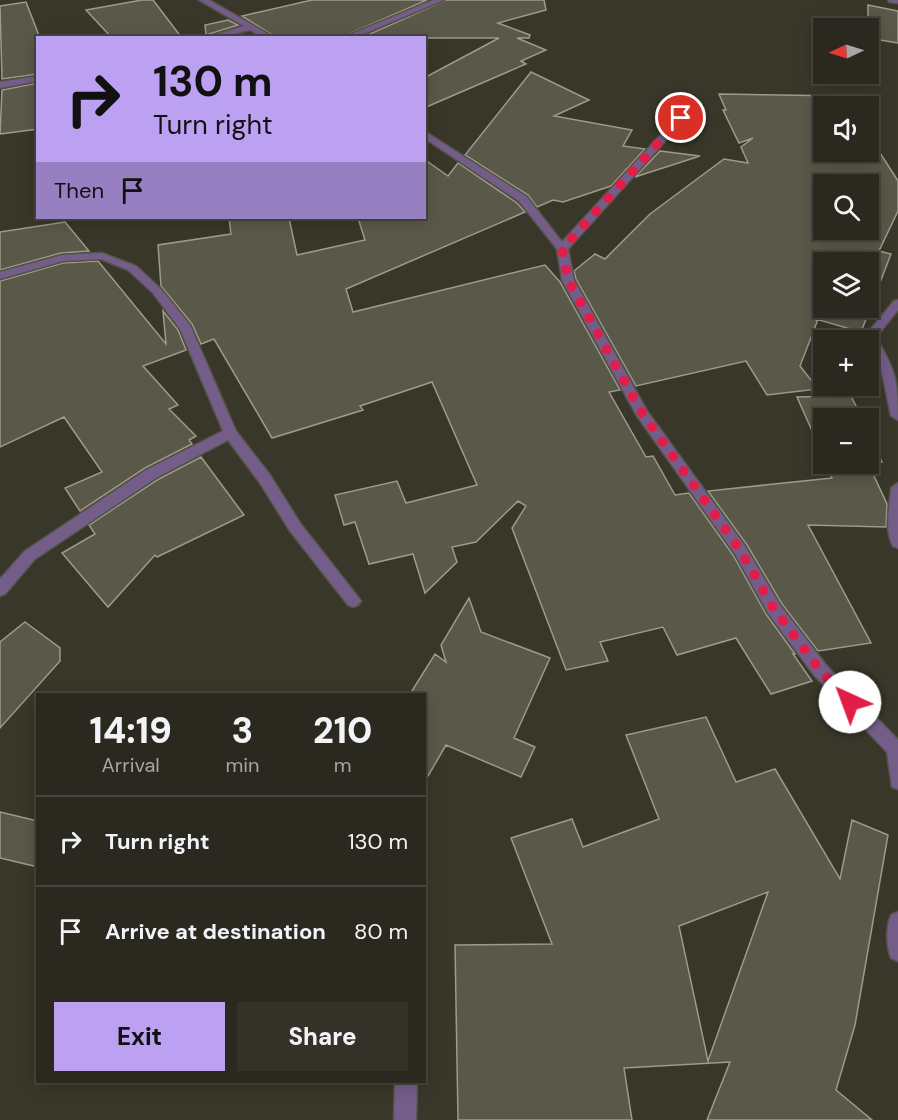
<!DOCTYPE html>
<html lang="en">
<head>
<meta charset="utf-8">
<style>
  :root { --surface:#2b291f; --page:#333128; --text:#f1f3f6; --muted:#a6a6a4; --line:#47453d; --accent:#bca0f2 }
  body { margin:0; font-family:"DM Sans",sans-serif; background:var(--page); color:var(--text); height:100vh; display:flex; flex-direction:column; font-size:22px; white-space:nowrap }
  * { box-sizing:border-box; margin:0 }
  p { font-size:20px; color:var(--muted) }
  .icon { flex:none; width:33px; height:33px; fill:none; stroke:currentColor; stroke-width:2; stroke-linecap:round; stroke-linejoin:round }
  .map { position:relative; flex:1; overflow:hidden }
  .side { position:absolute; left:36px; top:693px; width:390px; height:390px; display:flex; flex-direction:column; background:var(--surface); border-radius:0px; box-shadow:0 3px 15px #0003,0 0 0 2px var(--line) }
  .side>* { flex:none }
  .hud { position:absolute; left:36px; top:36px; width:390px; height:183px; border-radius:0px; box-shadow:0 3px 15px #0003,0 0 0 2px var(--line); background:#bca0f2; color:#111; overflow:hidden }
  .needle { width:39px; rotate:266deg }
  .tools { position:absolute; left:813px; top:18px; display:grid; gap:12px }
  .tools a { display:grid; place-items:center; width:66px; height:66px; border-radius:0px; background:var(--surface); box-shadow:0 3px 15px #0003,0 0 0 2px var(--line); font-size:30px }
  .pin { position:absolute; display:grid; place-items:center; width:51px; height:51px; color:#fff; margin:-26px; border:3px solid #fff; border-radius:50%; box-shadow:0 2px 6px #0007 }
  .me { position:absolute; width:66px; margin:-33px; rotate:317deg; stroke-linejoin:round; filter:drop-shadow(0 0 4px #0008) }
  .turn { display:flex; align-items:center; gap:21px; height:126px; padding:0 18px; font-size:27px }
  .turn .icon { width:78px; height:78px; stroke-width:2.5 }
  .turn b { display:block; font-size:42px; line-height:51px }
  .then { display:flex; align-items:center; height:57px; padding:0 18px; background:#0003; gap:12px; font-size:22px }
  .eta { display:flex; justify-content:space-evenly; align-items:center; height:102px; text-align:center }
  .eta b { font-size:36px; font-weight:800; line-height:42px }
  .action { display:flex; gap:12px; margin-top:auto; padding:12px 18px }
  .action a { flex:1; height:69px; border-radius:0px; background:var(--accent); color:#111; font-size:24px; font-weight:800; line-height:69px; text-align:center }
  .action a+a { background:var(--page); color:var(--text) }
  ul { padding:0; list-style:none }
  li { display:flex; align-items:center; gap:18px; height:90px; padding:0 18px; border-top:2px solid var(--line) }
  li div { flex:1 }
  li b { display:block; font-size:22px }
  li em { font-style:normal }
  .map>svg:first-child { display:block }
</style>
</head>
<body>
<div class="map">
<svg width="898" height="1120" viewBox="0 0 898 1120">
  <rect width="100%" height="100%" fill="#393729"/>
  <path fill="#595849" stroke="#9d9b8a" stroke-width="1.5" fill-rule="evenodd" d="M142,0H153L182,38H112L86,10Z
    M312,0H427L340,38H277L242,16Z
    M446,0H544L546,10L498,23L530,35L529,38H517L546,50L521,61L526,64L424,108V78L499,38H361Z
    M26,2L38,33V74L2,79L0,6Z
    M868,5L898,11V43L868,38Z
    M228,20L238,25L206,35L205,25Z
    M531,72L589,100L554,116L632,130L623,146L645,149L611,186L563,202L553,200L537,207L528,195L465,155Z
    M38,83V129L0,134L2,90Z
    M719,94L845,96L851,106H824V152H868V134L898,181V211L879,251L891,254L861,332L816,319L817,322L800,366L818,389L767,395L746,361L636,386L576,279L574,271L595,254L605,259L650,214L724,159L748,163L741,147L753,138L739,143L723,110H726ZM824,184H868V230H824ZM824,262H868V308H824Z
    M660,151L700,156L635,177Z
    M424,159L448,176L458,163L517,203L525,212L346,289L353,312L545,265L560,282L620,390L609,392L646,457L653,456L675,495L689,493L733,555L766,614L795,654H793L812,681L771,694L736,638L677,655L663,627L600,642L608,661L566,670L512,528L526,506L518,501L476,542L452,547L457,562L425,593L413,554L369,564L355,522L344,525L335,495L397,481L406,503L477,485L432,382L360,406L363,410L272,438L214,339L201,344L192,324L161,286L158,245L231,234L229,218H289L297,255L365,240L358,218H424Z
    M65,222L89,251L61,253L0,270V232Z
    M98,261L166,344L163,311L178,330L186,350L143,366L178,405L169,409L196,436L189,440L192,444L145,468L80,511L65,488L102,472L64,417L0,447V281L63,263Z
    M851,396L862,418H824V458L797,397Z
    M868,433L882,462L868,463Z
    M201,457L244,515L157,557L155,555L108,607L62,553L95,534L89,525L157,480Z
    M868,463L887,504L886,527L808,525L871,643L818,651L782,604L747,545L708,491L832,478L826,464Z
    M469,598L481,632L550,658L514,738L535,747L521,777L446,745L424,783V694H410L435,654L446,662L441,645Z
    M25,622L60,648V661L0,728V642Z
    M706,717L736,782L775,769L840,879L852,820L888,835L855,1025L836,1090L872,1120H707L730,1062L624,1068L632,1120H458L455,945L552,944L511,838L572,819L583,847L659,819L626,735ZM768,892L708,1061L679,926Z
    M0,812L38,821V867L0,858Z"/>
  <g fill="none" stroke-linecap="round" stroke-linejoin="round">
    <g stroke="#555347" stroke-width="3">
      <path id="street" d="M199,0H209L275,38H264L250,30L219,38H204L244,26Z
        M433,0H444L354,38H342Z
        M888,0H898V3L889,2Z
        M38,76V81L0,88V82Z
        M678,116L686,118L568,249L574,280L647,411L745,546L780,605L826,665L898,740V789L892,787L887,752L814,675L768,613L735,554L637,416L562,280L557,249L519,201L424,138V131L527,197L562,242Z
        M102,253L136,266L161,289L190,325L236,431L270,475L300,523L358,597L361,601L358,605L353,607L348,605L290,531L260,483L228,440L156,478L35,559L5,594L0,596V579L25,551L146,470L223,431L180,329L153,293L128,270L101,259L63,261L0,279V272L62,255Z
        M898,300V310L876,337C896,372 898,380 898,420L891,416L881,368L868,345V340L864,337L894,301Z
        M898,483V548L893,546C884,530 890,506 891,488Z
        M898,912V961L891,958C886,946 886,927 891,915Z
        M395,1082H417L416,1120H394Z"/>
    </g>
    <use href="#street" fill="#745d89" fill-rule="evenodd"/>
  </g>
  <g fill="none" stroke-linecap="round" stroke-linejoin="round">
    <path stroke="#e11d48" stroke-width="10" stroke-dasharray="0 18" d="M681,118L562,249L568,280L642,413L740,550L774,609L820,670L850,702"/>
  </g>
</svg>
<div class="tools">
<a><svg class="needle" viewBox="-14 -14 28 28"><path d="M0-13l5 13h-10z" fill="#e53935"/><path d="M0 13l5-13h-10z" fill="#a6a6a4"/></svg></a>
<a><svg class="icon" aria-label="sound" viewBox="0 0 24 24"><path d="M4 9h4l5-4v14l-5-4H4zM17 9q2 3 0 6"/></svg></a>
<a><svg class="icon" aria-label="search" viewBox="0 0 24 24"><circle cx="10" cy="10" r="6"/><path d="M15 15l6 6"/></svg></a>
<a><svg class="icon" aria-label="layers" viewBox="0 0 24 24"><path d="M12 4l9 5-9 5-9-5zM3 14l9 5 9-5"/></svg></a>
<a>+</a>
<a>−</a>
</div>
<div class="pin" style="left:681px;top:118px;background:#d93025"><svg class="icon" aria-label="arrive" viewBox="0 0 24 24"><path d="M6 21V4h12l-3 4 3 4H6"/></svg></div>
<svg class="me" style="left:850px;top:702px" viewBox="-20 -20 40 40"><circle r="19" fill="#fff"/><path d="M0-13L10 11 0 6-10 11z" fill="#e11d48"/></svg>
<div class="hud">
<div class="turn"><svg class="icon" aria-label="right" viewBox="0 0 24 24"><path d="M7 20v-9h11M14 6l5 5-5 5"/></svg><div><b>130 m</b>Turn right</div></div>
<div class="then">Then<svg class="icon" aria-label="arrive" viewBox="0 0 24 24"><path d="M6 21V4h12l-3 4 3 4H6"/></svg></div>
</div>
<section class="side">
<div class="eta">
<div><b>14:19</b><p>Arrival</p></div>
<div><b>3</b><p>min</p></div>
<div><b>210</b><p>m</p></div>
</div>
<ul>
<li><svg class="icon" aria-label="right" viewBox="0 0 24 24"><path d="M7 20v-9h11M14 6l5 5-5 5"/></svg><div><b>Turn right</b></div><em>130 m</em></li>
<li><svg class="icon" aria-label="arrive" viewBox="0 0 24 24"><path d="M6 21V4h12l-3 4 3 4H6"/></svg><div><b>Arrive at destination</b></div><em>80 m</em></li>
</ul>
<div class="action"><a>Exit</a><a>Share</a></div>
</section>
</div>
</body>
</html>
